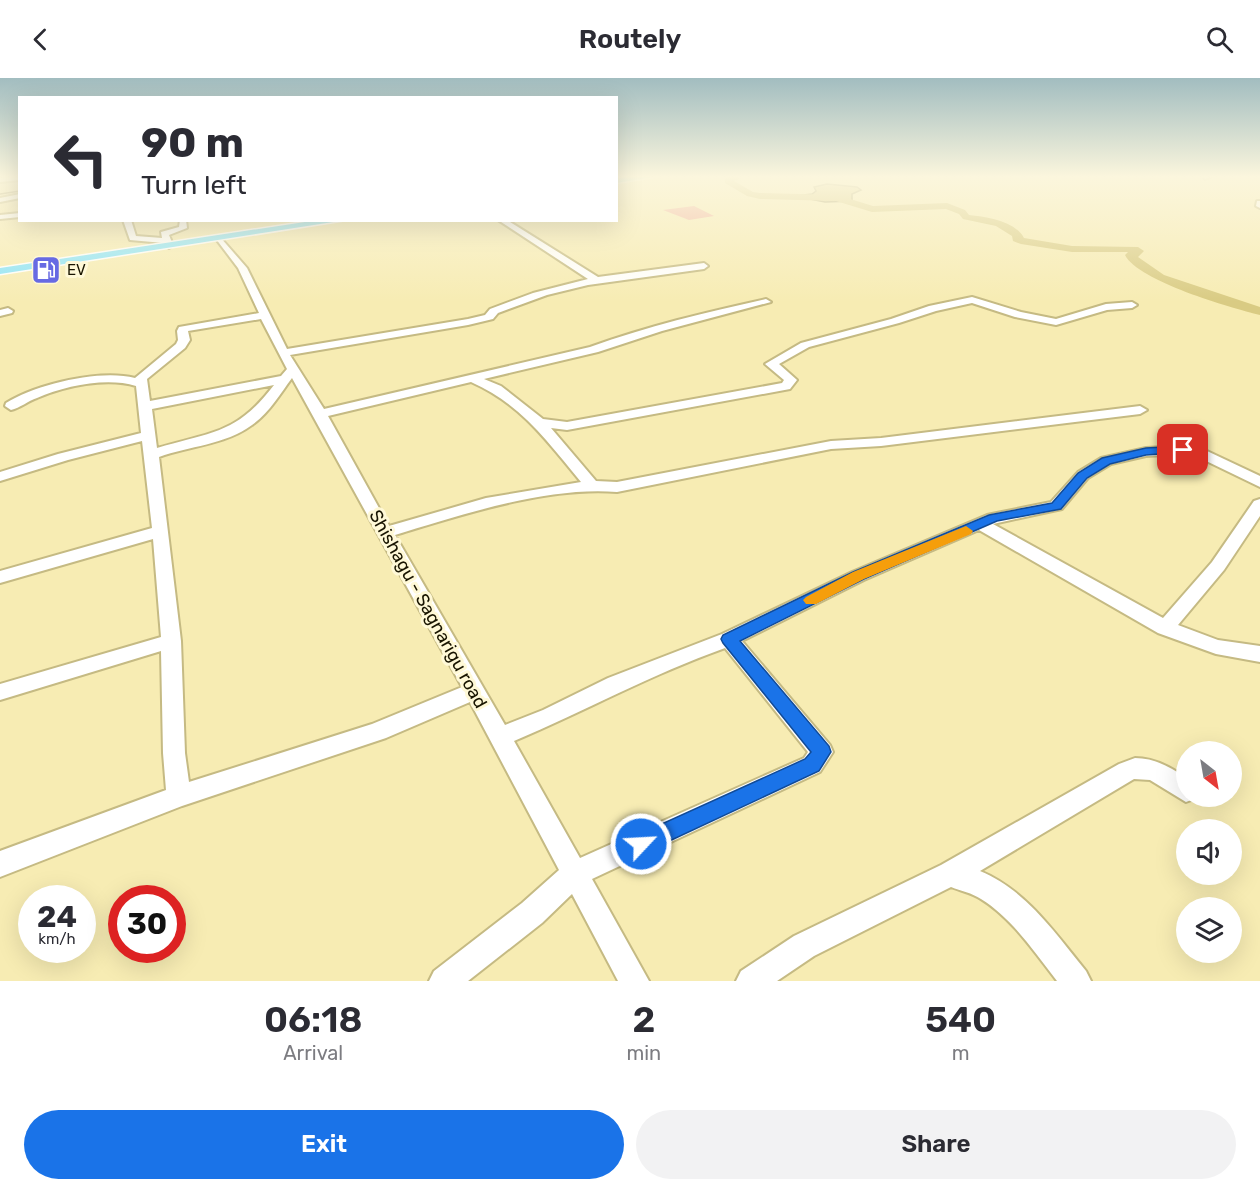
<!DOCTYPE html>
<html lang="en">
<head>
<meta charset="utf-8">
<style>
  :root { --surface:#fff; --page:#f2f2f3; --text:#2b2b33; --muted:#7c7c81; --accent:#1a73e8 }
  body { margin:0; font-family:Rubik,sans-serif; background:var(--page); color:var(--text); height:100vh; display:flex; flex-direction:column; font-size:22px; white-space:nowrap }
  * { box-sizing:border-box; margin:0 }
  p { font-size:20px; color:var(--muted) }
  .icon { flex:none; width:33px; height:33px; fill:none; stroke:currentColor; stroke-width:2; stroke-linecap:round; stroke-linejoin:round }
  .map { position:relative; height:903px; overflow:hidden }
  .drawer { display:flex; flex-direction:column; background:var(--surface); flex:1 }
  .drawer>* { flex:none }
  .hud { position:absolute; left:18px; top:18px; width:600px; height:126px; border-radius:0px; box-shadow:0 6px 24px #0002; background:#fff; color:var(--text); overflow:hidden }
  .needle { width:39px; rotate:149deg }
  .tools { position:absolute; left:1176px; top:663px; display:grid; gap:12px }
  .tools a { display:grid; place-items:center; width:66px; height:66px; border-radius:50%; background:var(--surface); box-shadow:0 6px 24px #0002; font-size:30px }
  .speed { position:absolute; left:18px; top:807px; display:flex; gap:12px; font-size:30px; font-weight:700; text-align:center }
  .speed>* { display:grid; place-content:center; width:78px; height:78px; border-radius:50%; background:var(--surface); box-shadow:0 6px 24px #0002; line-height:1 }
  .speed small { font-size:15px; font-weight:400 }
  .speed .limit { border:9px solid #d22; background:#fff; color:#111 }
  .pin { position:absolute; display:grid; place-items:center; width:51px; height:51px; color:#fff; margin:-26px; border-radius:12px; box-shadow:0 3px 9px #0006 }
  .me { position:absolute; width:66px; margin:-33px; rotate:65deg; stroke-linejoin:round; filter:drop-shadow(0 0 4px #0008) }
  .turn { display:flex; align-items:center; gap:21px; height:126px; padding:0 24px; font-size:27px }
  .turn .icon { width:78px; height:78px; stroke-width:2.5 }
  .turn b { display:block; font-size:42px; line-height:51px }
  .eta { display:flex; justify-content:space-evenly; align-items:center; height:102px; text-align:center }
  .eta b { font-size:36px; font-weight:600; line-height:42px }
  .primary-button { display:flex; gap:12px; margin-top:auto; padding:12px 24px }
  .primary-button a { flex:1; height:69px; border-radius:36px; background:var(--accent); color:#fff; font-size:24px; font-weight:600; line-height:69px; text-align:center }
  .primary-button a+a { background:var(--page); color:var(--text) }
  header { display:flex; justify-content:space-between; align-items:center; height:78px; padding:0 24px; background:var(--surface); font-size:27px; font-weight:600 }
  .map>svg:first-child { display:block }
</style>
</head>
<body>
<header><svg class="icon" aria-label="back" viewBox="0 0 24 24"><path d="M15 5l-7 7 7 7"/></svg>Routely<svg class="icon" aria-label="search" viewBox="0 0 24 24"><circle cx="10" cy="10" r="6"/><path d="M15 15l6 6"/></svg></header>
<div class="map">
<svg width="1260" height="903" viewBox="0 0 1260 903">
  <rect width="100%" height="100%" fill="#f7ecb3"/>
  <path fill="#f1b09c" d="M694,128L714,138L689,142L663,132Z"/>
  <path fill="#d9cb83" stroke="#9f945c" stroke-width="1.5" d="M827,106L857,109L861,112L852,116V123L825,124L795,118L812,116L816,113L814,109Z"/>
  <g fill="none" stroke-linecap="round" stroke-linejoin="round">
    <path stroke="#9f945c" stroke-width="1.5" d="M0,116L20,113"/>
    <path fill="#d9cb83" fill-rule="evenodd" d="M730,98H739V101L734,103L753,114L760,115L837,117L873,128L947,125L965,132L969,137C987,139 1015,143 1024,160L1072,168L1138,169L1144,173L1138,179L1164,197L1260,229V237C1231,230 1138,203 1125,177L1128,174H1072L1021,166L1013,163L1012,158L996,148L963,141L959,136L946,131L872,134L836,123L760,121L747,118L725,105V101Z"/>
    <g stroke="#c5ba83" stroke-width="4">
      <path id="minor" d="M20,98V102L0,104V100Z
        M1203,98H1212L1205,101Z
        M20,116V120L0,124V120Z
        M1257,123H1260V130L1256,128Z
        M20,135V139L0,141V137Z
        M123,142H131L136,158L162,160L161,154L179,149L180,142H186L187,150L169,157L173,167L169,170L164,165L130,162Z
        M498,142H507L598,199L704,185L708,188L704,191L588,207L547,217L498,235L493,241L468,247L290,277L324,331L590,269C648,248 707,234 766,221L771,224L662,253L598,274L484,301L501,308L543,341L567,344L782,305L784,302L765,286L801,265L891,241L929,228L972,219L1021,234L1056,241L1106,226L1132,224L1137,227L1132,230L1107,232L1056,247L1015,239L972,225L936,233L899,245L809,269L779,286L797,302L790,311L567,352L551,350L596,403L617,404L831,363L881,360L1140,328L1147,332L1140,336L881,368L831,371L617,414C548,408 461,437 395,457L505,647L543,632L608,600L722,556L852,494L987,437L1051,424L1078,394L1101,380L1146,370L1183,368L1207,373L1260,398V409L1198,379L1183,376L1146,378L1111,386L1088,400L1062,431L993,446L1163,540L1212,484L1254,423L1260,421V438L1224,492L1178,547L1218,562L1260,568V584L1216,576L1158,555L979,452L864,502L742,563L830,667L833,674L820,694L592,801L649,903H618L572,816L542,845L468,903H429L434,893L522,825L559,792L470,624L386,660L182,728L0,799V773L166,712L163,675L161,573L0,622V606L161,559L153,461L0,505V493L152,450L142,363L68,382L0,403V394L58,376L141,355L136,308C106,299 65,308 37,320C28,323 20,330 11,332L5,328L6,325C37,306 100,291 135,300L176,266L178,262L177,253L179,249L259,235L238,190L216,161L220,159L247,190L287,271L468,241L485,237L490,231L533,215L588,201ZM261,241L287,291L281,298L150,323L147,301L185,270L190,262L188,253ZM292,300L462,609L372,646L189,704L185,675L181,563L159,379C189,368 225,367 252,347C269,335 280,316 292,300ZM471,304C521,326 547,363 581,404L486,420L389,448L328,338ZM274,307C237,356 212,354 157,370L152,331ZM725,570L808,674L804,680L580,780L514,663C585,633 652,596 725,570Z
        M8,230L13,233L12,235L0,238V232Z
        M1135,680C1154,680 1171,689 1186,700V718H1195L1194,721L1186,724L1150,702L1134,701L980,793C1026,812 1055,855 1086,893L1091,903H1057C1035,875 1012,840 981,821C972,815 961,813 951,809L814,878L777,903H736L741,893L794,858L941,787L1119,686Z"/>
    </g>
    <g stroke="#fff" stroke-width="3">
      <path id="major" d="M640,98H659L616,105V100Z
        M318,142H346L0,196V190Z"/>
    </g>
    <use href="#minor" fill="#fff" fill-rule="evenodd"/>
    <use href="#major" fill="#8be4fa" fill-rule="evenodd"/>
  </g>
  <linearGradient id="sky" x2="0" y2="1"><stop stop-color="#a2bdc0"/><stop offset="0.44" stop-color="#fbf6dd"/><stop offset="1" stop-color="#fbf6dd" stop-opacity="0"/></linearGradient>
  <rect width="1260" height="224" fill="url(#sky)"/>
  <path fill="#1a73e8" stroke="#114b97" stroke-width="1.5" d="M1183,368L1187,369V374L1146,377L1110,386L1087,400L1061,431L997,443L864,501L740,563L829,668L831,674L819,693L648,773L641,776L633,773L630,766L633,759L805,681L811,674L723,565L721,561L723,557L853,494L989,437L1052,425L1078,395L1102,380L1146,370Z"/>
  <path fill="#f59e0b" d="M966,448L973,453L971,456L864,501L816,526H806L803,522L806,519L853,494Z"/>
  <defs>
    <g id="fuel-square" transform="scale(1.5)"><rect x="-9" y="-9" width="18" height="18" rx="4" fill="#676ae3" stroke="#fff9d7"/><path d="M-5.5-6h7V0h2V4h1.3V-2.5L3-4.5l.8-.8L6-3V5H2.5V1h-1V6h-7ZM-4.2-4.7v3.2H.2V-4.7Z" fill="#fff"/></g>
  </defs>
  <g fill-rule="evenodd">
    <use href="#fuel-square" x="46" y="192"/>
  </g>
  <g text-anchor="middle" stroke-width="6" stroke-linejoin="round" paint-order="stroke">
    <g font-size="15" fill="#191501" stroke="#fff9d7" text-anchor="start">
      <text x="67" y="197">EV</text>
    </g>
    <g font-size="18" fill="#191501" stroke="#fff9d7">
      <text transform="translate(428 531) rotate(61)" y="6">Shishagu - Sagnarigu road</text>
    </g>
  </g>
</svg>
<div class="tools">
<a><svg class="needle" viewBox="-14 -14 28 28"><path d="M0-13l5 13h-10z" fill="#e53935"/><path d="M0 13l5-13h-10z" fill="#7c7c81"/></svg></a>
<a><svg class="icon" aria-label="sound" viewBox="0 0 24 24"><path d="M4 9h4l5-4v14l-5-4H4zM17 9q2 3 0 6"/></svg></a>
<a><svg class="icon" aria-label="layers" viewBox="0 0 24 24"><path d="M12 4l9 5-9 5-9-5zM3 14l9 5 9-5"/></svg></a>
</div>
<div class="speed"><div>24<small>km/h</small></div><div class="limit">30</div></div>
<div class="pin" style="left:1183px;top:372px;background:#d93025"><svg class="icon" aria-label="arrive" viewBox="0 0 24 24"><path d="M6 21V4h12l-3 4 3 4H6"/></svg></div>
<svg class="me" style="left:641px;top:766px" viewBox="-20 -20 40 40"><circle r="17" fill="#1a73e8" stroke="#fff" stroke-width="3"/><path d="M0-11L8 9 0 5-8 9z" fill="#fff"/></svg>
<div class="hud">
<div class="turn"><svg class="icon" aria-label="left" viewBox="0 0 24 24"><path d="M17 20v-9H6M10 6l-5 5 5 5"/></svg><div><b>90 m</b>Turn left</div></div>
</div>
</div>
<section class="drawer">
<div class="eta">
<div><b>06:18</b><p>Arrival</p></div>
<div><b>2</b><p>min</p></div>
<div><b>540</b><p>m</p></div>
</div>
<div class="primary-button"><a>Exit</a><a>Share</a></div>
</section>
</body>
</html>
